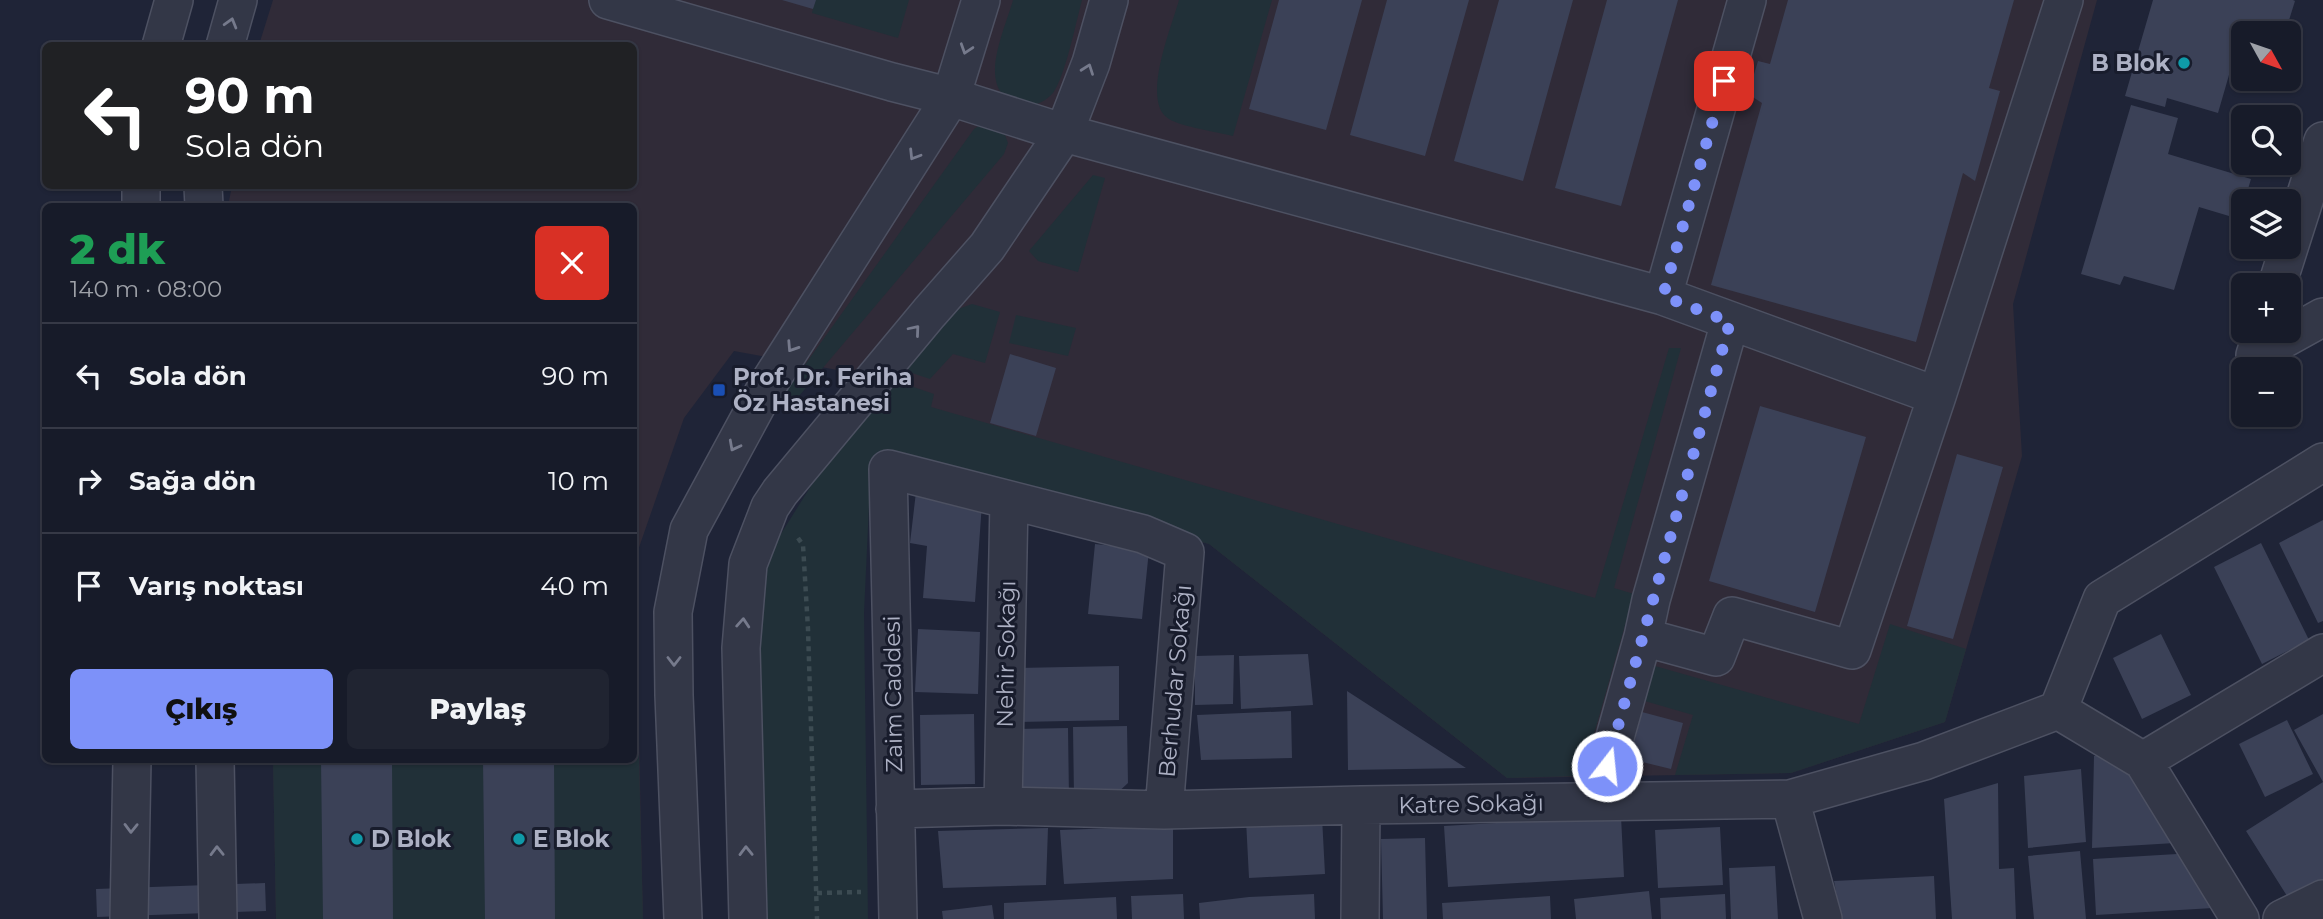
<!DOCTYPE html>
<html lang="tr">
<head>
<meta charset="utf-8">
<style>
  :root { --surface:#171b29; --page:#202431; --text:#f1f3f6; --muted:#9ea1a8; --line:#363946; --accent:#7d91f9 }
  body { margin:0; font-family:Montserrat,sans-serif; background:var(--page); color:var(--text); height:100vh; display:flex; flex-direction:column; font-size:26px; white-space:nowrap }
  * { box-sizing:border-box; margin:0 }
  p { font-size:23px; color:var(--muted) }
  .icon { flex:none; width:38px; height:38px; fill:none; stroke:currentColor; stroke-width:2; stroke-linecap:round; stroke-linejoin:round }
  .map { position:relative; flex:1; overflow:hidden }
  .details { position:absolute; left:42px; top:203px; width:595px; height:560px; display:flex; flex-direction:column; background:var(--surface); border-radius:10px; box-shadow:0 2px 5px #0004,0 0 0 2px var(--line) }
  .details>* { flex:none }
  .top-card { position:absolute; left:42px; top:42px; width:595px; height:147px; border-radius:10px; box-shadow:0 2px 5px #0004,0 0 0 2px var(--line); background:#202124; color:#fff; overflow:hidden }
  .needle { width:46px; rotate:130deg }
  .tools { position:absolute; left:2231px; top:21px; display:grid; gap:14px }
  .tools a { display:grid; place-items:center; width:70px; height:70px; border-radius:10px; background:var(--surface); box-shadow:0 2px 5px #0004,0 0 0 2px var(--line); font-size:35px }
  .pin { position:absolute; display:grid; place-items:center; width:60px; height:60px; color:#fff; margin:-30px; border-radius:14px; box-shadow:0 4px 10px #0006 }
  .me { position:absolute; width:77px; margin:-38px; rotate:16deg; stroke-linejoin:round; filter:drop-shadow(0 0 5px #0008) }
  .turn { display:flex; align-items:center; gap:24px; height:147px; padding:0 28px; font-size:32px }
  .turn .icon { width:91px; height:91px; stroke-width:2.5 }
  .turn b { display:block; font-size:49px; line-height:60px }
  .round { display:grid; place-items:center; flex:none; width:74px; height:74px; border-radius:10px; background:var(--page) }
  .summary { display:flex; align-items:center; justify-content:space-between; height:119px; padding:0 28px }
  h1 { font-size:42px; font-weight:800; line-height:52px; color:#1e9e55 }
  .button { display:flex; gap:14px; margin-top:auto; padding:14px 28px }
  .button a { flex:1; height:80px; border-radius:10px; background:var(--accent); color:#111; font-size:28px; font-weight:800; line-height:80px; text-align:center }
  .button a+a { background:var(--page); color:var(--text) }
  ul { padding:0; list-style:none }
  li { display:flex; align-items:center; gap:21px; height:105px; padding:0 28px; border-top:2px solid var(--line) }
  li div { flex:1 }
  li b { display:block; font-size:26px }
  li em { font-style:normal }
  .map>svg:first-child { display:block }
</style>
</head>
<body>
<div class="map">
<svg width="2323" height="919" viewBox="0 0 2323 919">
  <rect width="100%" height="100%" fill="#1f2437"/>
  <path fill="#302b38" d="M273,0H2097L2013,304L2022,456L1945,722L1791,773L1507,778L1209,544L904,461L892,380L734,351L684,418L635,559L643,919H276L273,760H634V206H228L232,186H634V46L259,45Z"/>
  <path fill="#213038" d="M815,0H909L898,38L812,13Z
    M1013,0H1082C1076,22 1065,77 1053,93C1046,101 1035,107 1024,105C972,96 1004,33 1013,0Z
    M1179,0H1272L1233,136C1218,132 1182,127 1169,119C1140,102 1172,26 1179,0Z
    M980,125L1004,132L1008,143L1004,154L794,402L789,404L785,402L784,394L974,129Z
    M1093,175L1105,178L1078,272L1038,261L1029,251Z
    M972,304L1000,312L985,363L953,354L930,379L906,371L953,311Z
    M1016,315L1076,328L1068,356L1009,343Z
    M1669,348H1681L1614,588L1634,594L1582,776L1507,778L1209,544L904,461L871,463L864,613L868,919H766L759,569L839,441L893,380L934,394L931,407L1595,598Z
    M634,559L643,919H276L273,760H634Z
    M1890,624L1966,649L1945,722L1791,773L1675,775L1693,715L1638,699L1639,685L1655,666L1859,724Z"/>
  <path fill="#3b4157" d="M782,0H816L813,9Z
    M1279,0H1362L1326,130L1249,109Z
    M1387,0H1469L1425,156L1350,135Z
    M1499,0H1573L1523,181L1454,161Z
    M1607,0H1678L1621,206L1555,188Z
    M1788,0H2014L1989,88L2000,91L1975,181L1963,173L1916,342L1711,285L1762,103L1748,94L1758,61L1770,64Z
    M2153,0H2293L2295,1L2285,33H2255L2242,30L2218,113L2167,98L2165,107L2125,96Z
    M2131,105L2178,118L2168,154L2251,179L2239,219L2199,207L2174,290L2124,276L2120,285L2081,274Z
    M1010,354L1056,368L1036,436L990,423Z
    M1760,406L1866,437L1815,612L1709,581Z
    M1957,454L2003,467L1953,639L1907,626Z
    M916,492L982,503L975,602L923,598L927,546L910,543Z
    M2323,520V621L2318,623L2279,543Z
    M2261,543L2309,640L2262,664L2214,567Z
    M1095,544L1149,550L1142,619L1088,614Z
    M918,629L980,632L978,694L915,692Z
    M2161,634L2191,695L2142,719L2113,658Z
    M1308,654L1313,705L1241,709L1239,656Z
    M1234,655L1233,704L1195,705V656Z
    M1119,666V720L1018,722L1017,668Z
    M1347,691L1466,768L1348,770Z
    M1291,711L1292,758L1201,760L1197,715Z
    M1642,712L1683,723L1671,769L1630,759Z
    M974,714L975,784L921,785L920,715Z
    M2323,714V879L2289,899L2246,831L2323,782L2294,730Z
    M2287,720L2313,774L2265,797L2239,744Z
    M1127,726L1128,783L1114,796L1074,797L1073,727Z
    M1068,728L1069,798L1015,799L1014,729Z
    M2108,755L2152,797L2175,843L2092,848L2094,756Z
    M321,760H392L393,919H323Z
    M483,760H554L555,919H485Z
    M2081,769L2086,842L2028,848L2024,776Z
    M1998,783L1999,869L2014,868L2016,919H1952L1944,799Z
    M1621,816L1624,877L1448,887L1444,826Z
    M1322,817L1325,874L1249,878L1246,820Z
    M1173,826V879L1064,884L1060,830Z
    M1720,827L1723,885L1658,888L1655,830Z
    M1048,828L1046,885L943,888L938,831Z
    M1425,838L1427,919H1383L1381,839Z
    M2080,851L2086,919H2034L2028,856Z
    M2177,854L2213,908L2096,915L2093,859Z
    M1775,866L1778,919H1731L1729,868Z
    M1934,876L1936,919H1841L1834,881Z
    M265,883L266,911L97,917L96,889Z
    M1649,891L1652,919H1576L1574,899Z
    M1183,894L1184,919H1132L1131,896Z
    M1314,894L1315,919H1200L1199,903L1249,897Z
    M1725,894L1726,919H1661L1660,898Z
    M1550,896L1551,919H1443L1442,903Z
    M1116,897L1117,919H1004V903Z
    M992,905L994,919H943L942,911Z"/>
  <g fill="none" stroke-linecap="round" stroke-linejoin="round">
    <g stroke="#4d5162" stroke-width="40">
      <path id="minor" d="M608,0L892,82L951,97L1064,133L1663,296L1937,396
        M161,46L174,0
        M225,46L238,0
        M203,186L204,206
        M141,206V186
        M2277,285L2323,141
        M1663,296L1747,0
        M1730,322L1651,600L1643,637L1716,657L1732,616L1852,650L1937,396L2064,0
        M2263,331L2255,355L2323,317
        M2058,710L2102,599L2323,462
        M215,760L218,919
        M2143,761L2323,653
        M1607,766L1643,637
        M1790,799L1823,919
        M1003,806L1009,501
        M895,809L1003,806L1164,810L1361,805L1790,799L1924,761L2058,710L2143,761L2240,919
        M129,919L132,760
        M683,919L674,695L673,612L689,530L767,386L951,97L981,0
        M748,919L741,648L748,564L770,507L780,492L929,313L987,247L1064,133L1091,63L1109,0
        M898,919L888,469L1143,534L1185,552L1164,810
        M1360,919L1361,805
        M2282,919L2323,899"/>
    </g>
    <path stroke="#3c4b52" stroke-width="4.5" stroke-dasharray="5 5" stroke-linecap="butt" d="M798,538L803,545L808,629L817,919
      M817,893L861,892"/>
    <use href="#minor" stroke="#333747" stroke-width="37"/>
  </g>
  <defs><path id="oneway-chevron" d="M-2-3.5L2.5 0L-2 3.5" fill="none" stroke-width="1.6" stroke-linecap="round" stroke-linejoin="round" transform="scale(1.75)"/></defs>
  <g stroke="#767a8c">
    <use href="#oneway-chevron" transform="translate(231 23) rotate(-74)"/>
    <use href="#oneway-chevron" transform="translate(966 49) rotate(108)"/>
    <use href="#oneway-chevron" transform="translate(1088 69) rotate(-70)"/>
    <use href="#oneway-chevron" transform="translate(914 155) rotate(122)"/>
    <use href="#oneway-chevron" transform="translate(915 330) rotate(-50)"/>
    <use href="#oneway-chevron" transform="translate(792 347) rotate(123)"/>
    <use href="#oneway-chevron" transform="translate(734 446) rotate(118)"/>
    <use href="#oneway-chevron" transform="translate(743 623) rotate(-86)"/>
    <use href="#oneway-chevron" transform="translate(674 661) rotate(90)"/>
    <use href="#oneway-chevron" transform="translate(131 828) rotate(91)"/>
    <use href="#oneway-chevron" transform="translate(217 851) rotate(-91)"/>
    <use href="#oneway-chevron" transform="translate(746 851) rotate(-91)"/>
  </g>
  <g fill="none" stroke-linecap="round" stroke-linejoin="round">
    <path stroke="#7d91f9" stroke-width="12" stroke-dasharray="0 21.6" d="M1607,766L1730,322L1663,296L1724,81"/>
  </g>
  <g fill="#0f9aa8" stroke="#181c2c" stroke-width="2.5">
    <circle cx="2184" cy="63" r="7"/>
    <circle cx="357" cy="839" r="7"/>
    <circle cx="519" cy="839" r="7"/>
  </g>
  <rect fill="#1a4fb4" stroke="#181c2c" stroke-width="2.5" x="712" y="383" width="14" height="14" rx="3.5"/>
  <g text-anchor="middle" stroke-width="6" stroke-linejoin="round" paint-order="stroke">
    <g font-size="23" font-weight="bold" fill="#adb1c4" stroke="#181c2c" text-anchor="start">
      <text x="2170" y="71" text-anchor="end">B Blok</text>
      <text x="733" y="385">Prof. Dr. Feriha<tspan x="733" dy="26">Öz Hastanesi</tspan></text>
      <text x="371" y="847">D Blok</text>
      <text x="533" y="847">E Blok</text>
    </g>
    <g font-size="23" fill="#adb1c4" stroke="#181c2c">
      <text transform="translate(1006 654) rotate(-89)" y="8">Nehir Sokağı</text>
      <text transform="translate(1175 681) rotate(-85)" y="8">Berhudar Sokağı</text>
      <text transform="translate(893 694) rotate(-91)" y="8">Zaim Caddesi</text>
      <text transform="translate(1471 804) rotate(-1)" y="8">Katre Sokağı</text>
    </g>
  </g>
</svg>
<div class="tools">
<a><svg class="needle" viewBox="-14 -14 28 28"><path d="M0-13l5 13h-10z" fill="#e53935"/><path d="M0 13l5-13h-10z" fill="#9ea1a8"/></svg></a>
<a><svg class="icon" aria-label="search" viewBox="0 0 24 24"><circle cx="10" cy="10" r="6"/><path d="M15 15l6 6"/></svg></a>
<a><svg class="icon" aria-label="layers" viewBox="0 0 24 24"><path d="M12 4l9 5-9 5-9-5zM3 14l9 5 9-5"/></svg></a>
<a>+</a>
<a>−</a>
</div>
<div class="pin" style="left:1724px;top:81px;background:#d93025"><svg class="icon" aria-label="arrive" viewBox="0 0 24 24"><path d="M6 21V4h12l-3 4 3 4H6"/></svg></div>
<svg class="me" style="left:1607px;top:766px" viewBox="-20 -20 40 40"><circle r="17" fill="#7d91f9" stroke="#fff" stroke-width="3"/><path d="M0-11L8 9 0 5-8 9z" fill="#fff"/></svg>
<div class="top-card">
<div class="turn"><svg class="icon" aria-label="left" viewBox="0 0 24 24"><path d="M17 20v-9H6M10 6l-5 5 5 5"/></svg><div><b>90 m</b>Sola dön</div></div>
</div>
<section class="details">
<div class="summary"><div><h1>2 dk</h1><p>140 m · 08:00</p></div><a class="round" style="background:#d93025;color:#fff"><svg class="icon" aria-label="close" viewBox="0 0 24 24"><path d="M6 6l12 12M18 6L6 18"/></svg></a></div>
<ul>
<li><svg class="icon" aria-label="left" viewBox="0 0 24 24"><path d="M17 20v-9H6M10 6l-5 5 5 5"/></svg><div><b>Sola dön</b></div><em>90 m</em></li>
<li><svg class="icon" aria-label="right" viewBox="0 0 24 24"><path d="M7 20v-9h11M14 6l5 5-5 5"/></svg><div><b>Sağa dön</b></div><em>10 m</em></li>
<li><svg class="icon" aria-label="arrive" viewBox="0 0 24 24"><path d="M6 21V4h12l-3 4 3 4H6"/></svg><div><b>Varış noktası</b></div><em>40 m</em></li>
</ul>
<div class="button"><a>Çıkış</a><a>Paylaş</a></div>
</section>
</div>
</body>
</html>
